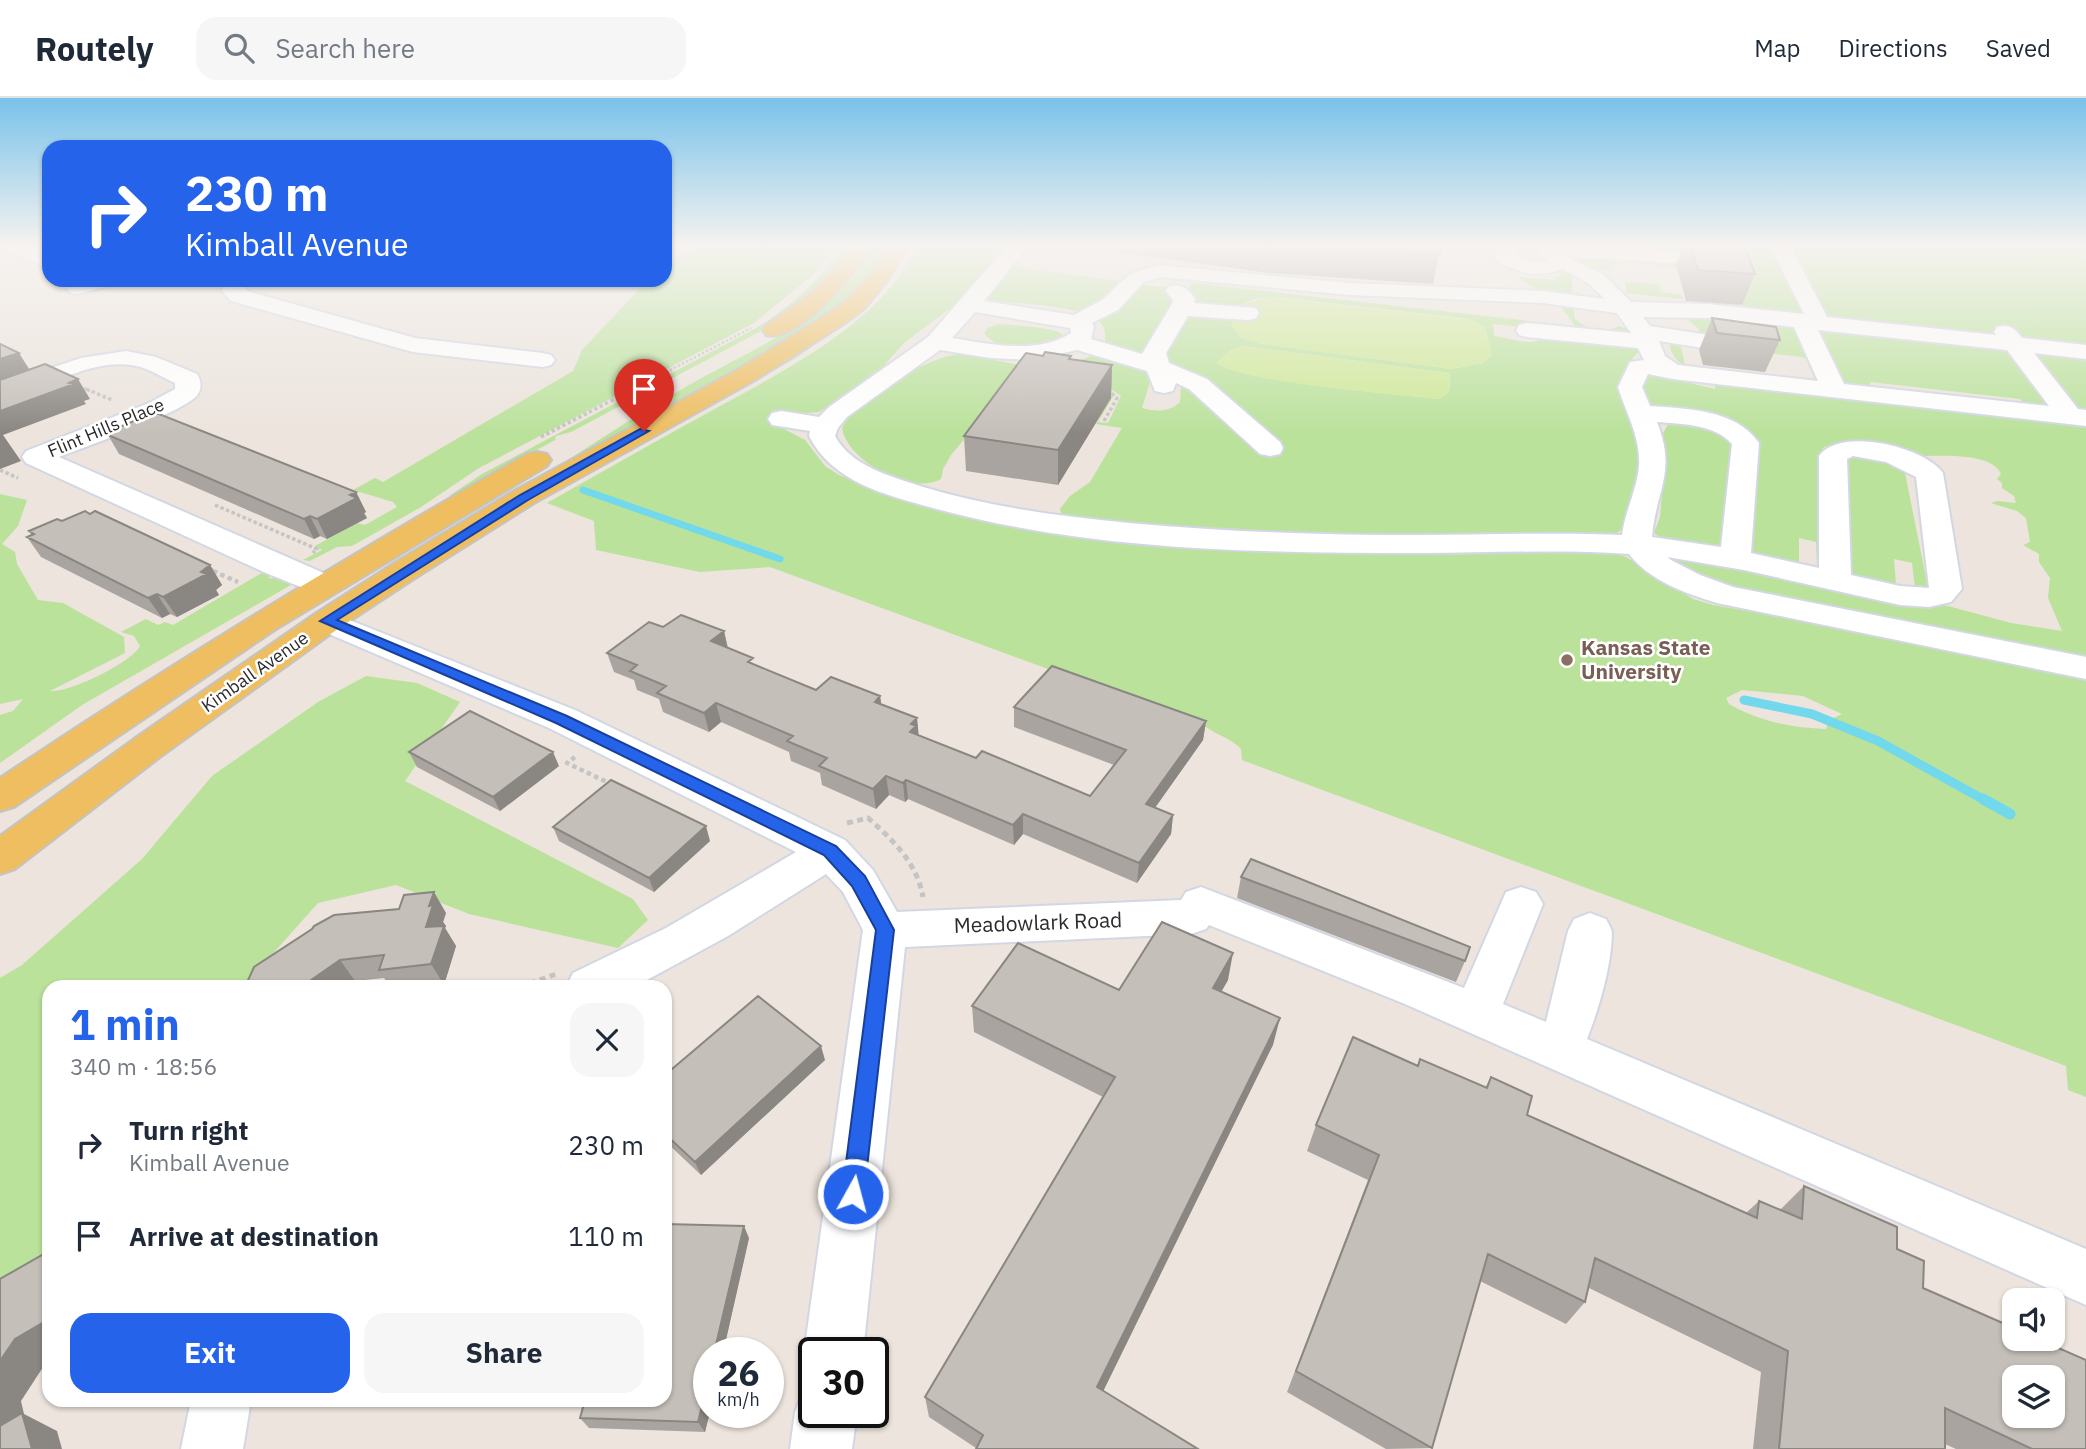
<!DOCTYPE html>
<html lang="en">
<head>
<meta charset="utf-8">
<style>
  :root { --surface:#fff; --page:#f6f6f7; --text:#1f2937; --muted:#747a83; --line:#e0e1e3; --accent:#2563eb }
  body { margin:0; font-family:"IBM Plex Sans",sans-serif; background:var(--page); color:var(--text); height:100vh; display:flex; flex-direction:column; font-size:26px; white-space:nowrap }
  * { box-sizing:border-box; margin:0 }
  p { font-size:23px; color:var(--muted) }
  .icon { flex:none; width:38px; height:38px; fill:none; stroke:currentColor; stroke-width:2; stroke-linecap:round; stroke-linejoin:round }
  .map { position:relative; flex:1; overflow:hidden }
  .drawer { position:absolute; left:42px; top:882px; width:630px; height:427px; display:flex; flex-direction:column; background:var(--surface); border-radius:21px; box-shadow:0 2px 5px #0004 }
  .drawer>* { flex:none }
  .top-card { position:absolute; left:42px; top:42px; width:630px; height:147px; border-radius:21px; box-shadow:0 2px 5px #0004; background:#2563eb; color:#fff; overflow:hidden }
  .controls { position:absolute; left:2002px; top:1190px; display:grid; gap:14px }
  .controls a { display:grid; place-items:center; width:63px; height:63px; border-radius:14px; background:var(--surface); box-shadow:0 2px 5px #0004; font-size:35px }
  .speed { position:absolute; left:693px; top:1239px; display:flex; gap:14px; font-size:35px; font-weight:700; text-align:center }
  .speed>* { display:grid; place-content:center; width:91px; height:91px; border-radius:50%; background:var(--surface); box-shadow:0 2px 5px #0004; line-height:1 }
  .speed small { font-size:18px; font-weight:400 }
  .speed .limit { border:4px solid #111; border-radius:10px; background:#fff; color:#111 }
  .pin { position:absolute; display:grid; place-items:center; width:60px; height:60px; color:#fff; margin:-72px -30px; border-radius:50% 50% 50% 0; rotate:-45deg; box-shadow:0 0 7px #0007 }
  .pin .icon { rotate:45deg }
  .me { position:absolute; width:77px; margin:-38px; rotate:7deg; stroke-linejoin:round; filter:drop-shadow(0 0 5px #0008) }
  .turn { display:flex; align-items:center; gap:24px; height:147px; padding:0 28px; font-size:32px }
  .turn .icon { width:91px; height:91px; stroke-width:2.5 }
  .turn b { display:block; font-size:49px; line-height:60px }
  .round { display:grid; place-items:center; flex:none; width:74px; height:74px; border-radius:21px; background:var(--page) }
  .overview { display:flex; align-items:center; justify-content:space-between; height:119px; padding:0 28px }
  h1 { font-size:42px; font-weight:700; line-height:52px; color:var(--accent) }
  .primary-button { display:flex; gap:14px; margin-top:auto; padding:14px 28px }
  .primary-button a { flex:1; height:80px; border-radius:21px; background:var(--accent); color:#fff; font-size:28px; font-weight:700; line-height:80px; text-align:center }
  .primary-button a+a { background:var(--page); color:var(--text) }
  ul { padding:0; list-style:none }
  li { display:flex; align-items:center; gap:21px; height:91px; padding:0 28px }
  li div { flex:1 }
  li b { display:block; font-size:26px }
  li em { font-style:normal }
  header { display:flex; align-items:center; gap:42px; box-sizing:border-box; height:98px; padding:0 35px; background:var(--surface); border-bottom:2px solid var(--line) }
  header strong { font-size:33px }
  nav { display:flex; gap:38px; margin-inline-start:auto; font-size:24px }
  .search { width:490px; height:63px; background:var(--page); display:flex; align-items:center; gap:18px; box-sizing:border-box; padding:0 24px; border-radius:21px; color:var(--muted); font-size:26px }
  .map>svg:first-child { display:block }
</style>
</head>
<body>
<header>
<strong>Routely</strong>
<div class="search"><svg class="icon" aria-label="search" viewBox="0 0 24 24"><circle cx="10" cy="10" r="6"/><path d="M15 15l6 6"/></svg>Search here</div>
<nav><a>Map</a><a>Directions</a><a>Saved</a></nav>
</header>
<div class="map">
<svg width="2086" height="1351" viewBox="0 0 2086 1351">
  <rect width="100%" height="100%" fill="#ece4dd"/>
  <path fill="#bae29b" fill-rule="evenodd" d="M700,147H836L813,177L754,225L479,370L421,409L352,448L337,449L310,463L303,462L322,452L315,448L357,425L365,427L397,409L393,404L353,392L375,380L383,384L573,273L582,252L648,182H665V167Z
    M844,147H852L848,156L815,194L763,232L571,334L556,338L555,342L455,397L449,398L482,376L758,229C792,207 821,182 844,147Z
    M873,147H888C866,185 843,207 807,233L567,368L562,366C603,339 645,312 689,287C750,252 842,216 873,147Z
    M918,147H1006L960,203L904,245L872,281L819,314L770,318L767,322L805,342L825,368L839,377L893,397L1309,454L1412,457L1611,454L1626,459L1693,501L1713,507L1814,524L2086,580V999L2068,992L2066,968L1242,662L1241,651C1232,641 1217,637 1206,629L770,469L700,474L596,452L594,423L547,405C598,376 649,347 700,319C775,277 880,229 918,147ZM1742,592L1803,598L1842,616L1829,622L1826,631C1792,630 1758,623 1729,606L1726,600Z
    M1550,147H2086V252L1744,212L1730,170L1676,164L1677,171L1630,163V166L1620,165V167H1609V172C1588,169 1568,160 1550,147Z
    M1007,168L1170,190L1176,199L1146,258L1104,246C1107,237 1105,227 1096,221C1075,207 1012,205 986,202L984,200Z
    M1569,171L1572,176V194L1568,198L1543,196L1517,179L1556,182L1555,179L1562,178L1554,173Z
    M1625,184L1659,186L1661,194L1681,197L1684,201L1622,195L1627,194Z
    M1193,185L1575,228L1560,207L1542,202L1573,207L1575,221C1588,232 1605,236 1619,228L1628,231L1629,236L1620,239L1493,226L1494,238C1505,239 1518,244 1530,244C1540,244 1546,236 1557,237L1623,245L1639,253L1627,267L1622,281L1623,300L1644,355L1629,422C1621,436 1612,438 1596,439H1268L1079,424L1062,418L1060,411L1070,398L1090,384L1122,330L1096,326L1110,300L1069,294L1072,289L1077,290L1072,288L1074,285L1090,284L1113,299L1098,324L1108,325L1121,298L1071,265L1092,258L1094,256L1088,254L1094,252L1136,264L1153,274L1142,310C1155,314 1170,314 1180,304L1181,288L1187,287L1262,354L1278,358L1283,354L1279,348C1255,326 1231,298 1203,282C1187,273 1165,272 1159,251C1170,217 1204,211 1235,218L1232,227L1241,240L1262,246L1451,271L1483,265L1492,257L1485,229L1469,221L1276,199L1254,201L1242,206L1240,210L1193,206L1180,190L1187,191ZM1244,248L1450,275C1450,288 1453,296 1438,301C1398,296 1241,284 1217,265L1231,252Z
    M865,211L796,260L624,357L620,356L792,259Z
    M1690,219L1797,224L1822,284L1791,280L1815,282L1806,261L1802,259L1680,245L1685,267L1723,271C1703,277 1671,270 1670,246L1700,239L1699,231L1688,222Z
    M998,226C1011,227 1056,229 1063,237C1043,254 1001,257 984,235L988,230Z
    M1810,227L2008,249L2053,310L1838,286ZM1870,284L2020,301L2025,307L1871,289Z
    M2026,251L2086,256V316L2075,314Z
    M963,256L1025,268L951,357L943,371L941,381C911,398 849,364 842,331C852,303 933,255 963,256Z
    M1651,276L1715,291V285L2086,322V563L1756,498L1691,478L1667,457L1948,508L2011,525L2062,533L2048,500L2050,480L2039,464V456L2023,447L2030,444L2026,420L2017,413L1991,405L1997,403L2016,405L2014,398L2002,390V385L1997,381L2001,376C1993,355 1943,358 1925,358C1891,358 1858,339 1824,349L1820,356L1822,466L1818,470L1746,457L1751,345L1644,308L1639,292L1645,281ZM1799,440L1816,444L1817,468L1799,464Z
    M1670,323C1693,322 1717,323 1735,339L1732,418L1727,447C1722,451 1717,453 1710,452C1699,451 1660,441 1654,435L1660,419L1666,353L1663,335Z
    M1861,354L1904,370L1928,490L1920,493L1848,481L1837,357ZM1894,461L1912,465L1915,490L1896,486Z
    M0,396L27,402L18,428L2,446L15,454L17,466L38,502L63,505L124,539L125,555L50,593C69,595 131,565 140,548L134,538L121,534L146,521L158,527L165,524L173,527L265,473L274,475L268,479L272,481L277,478L296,484L82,607L0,665V617L13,613L23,601L0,606Z
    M366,578L417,585L460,604L405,683L633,801L648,822L618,850L469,816L396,787L318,805L243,889H49V1151L0,1208V880L22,867L142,761L212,678L318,604Z"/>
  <path fill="#cee997" d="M1270,199L1472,222L1485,229L1492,257L1483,265L1451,271L1262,246L1241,240L1232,227L1242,206Z
    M1244,248L1450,275C1449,288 1453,296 1438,301C1396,296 1244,285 1216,265L1231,252Z"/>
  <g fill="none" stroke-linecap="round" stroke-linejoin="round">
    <path stroke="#72d8ec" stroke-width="7" d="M583,392L780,461"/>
    <path stroke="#72d8ec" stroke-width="9" d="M1744,602L1812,616L1878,643L1986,703"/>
    <path stroke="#72d8ec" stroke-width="11" d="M1983,701L2010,716"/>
    <g stroke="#d2d7e3" stroke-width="4">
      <path id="minor" d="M3,147H29L49,157V171L6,151Z
        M1008,147H1029L984,203L1074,217L1102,202L1130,176L1158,167L1350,185L1543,193L1605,201L1588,185L1563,171L1548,175L1530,176L1505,168L1496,161L1494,147H1514L1516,158L1530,163H1547L1535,147H1587L1672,153L1679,155L1682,159L1679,163L1672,165L1564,158L1603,176L1631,204L1708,206L1804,216L1770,147H1790L1827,219L1996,237L1994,234L1997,229C2010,226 2014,230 2022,240L2086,247V261L2034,255L2078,311L2086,312V328L1673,281L1648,276L1642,289L1650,308C1687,311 1736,311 1759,345L1751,455L1819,470V358C1840,328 1925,349 1943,375L1962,491L1951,504L1929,509L1900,507L1744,472L1667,459L1671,462L1700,477L1733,489L2086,559V581L1717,505C1685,495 1650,483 1629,456C1560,451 1491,455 1422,455C1260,455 1090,453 933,410C886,397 832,384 809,338L810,333L772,327L768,321L772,315L781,313L819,319L829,309L928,239ZM1160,179L1350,197L1543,205L1617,215L1631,235L1527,225L1519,227L1516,232L1519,237L1527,239L1638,250L1644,262L1630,264L1618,289C1626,315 1641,340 1639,368C1637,392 1625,413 1622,437C1555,434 1488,437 1420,437C1323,437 1226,434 1129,425C1058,418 988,409 920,388C890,378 851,368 835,338L838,330L847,319L940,252L991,260L1032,262L1077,252L1147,273L1155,293L1164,295L1173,293L1176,285L1189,291L1260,356L1270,358L1280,356L1283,350L1280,344L1207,281L1169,265L1166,255L1188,218L1248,222L1256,220L1259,215L1256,210L1194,205L1195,201C1188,191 1182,185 1169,188L1166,193L1173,202L1172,206L1142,256L1091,241L1094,229L1092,225L1118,212L1144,184ZM975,214L1070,230L1071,235C1037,257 990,246 952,240ZM1643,219L1708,220L1794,229L1818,283L1678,267L1665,258L1659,243L1754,258L1762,256L1766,251L1762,246L1754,244L1650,228ZM1818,232L2007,252L2049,308L1844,286ZM1657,324C1681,326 1715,326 1732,346L1721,449L1652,439C1656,392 1677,374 1657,324ZM1853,358L1886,364L1916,379L1929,490L1900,488L1851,477L1847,361Z
        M84,182H120L116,186L78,196L70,195L67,190L70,185Z
        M227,182H252L245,188L247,193L415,240L543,255L551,257L555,262L551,267L543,269L413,254L231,203L222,193Z
        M126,253L156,259L197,276C201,282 202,290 198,296C188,313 82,350 59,359L335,480L340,487L335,494L324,497L313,494L266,475L26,365L22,359L26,353L149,305L175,291V285C164,280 153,273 141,269C93,256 44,293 0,304V287L81,260Z
        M327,513L575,612L845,742L873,772L897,814L1181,802L1186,794L1201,789L1464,890L1506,794L1521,789L1536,794L1543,806L1503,906L1546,924L1568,833L1574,821L1590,815L1606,821C1608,826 1612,830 1612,836C1611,870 1599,910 1587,941L2086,1151V1207L1405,906L1209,827L1206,831L1191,836L905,849L863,1255H814V1277L804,1255L863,832L843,794L826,776L728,838L634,889H566L573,875L666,830L796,754L549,630L315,530L310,523L315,516Z
        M814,1289V1314H857L852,1351H790L795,1314L804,1292Z
        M191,1302H251L243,1351H181Z"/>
    </g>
    <g stroke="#c4c4c4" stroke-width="4">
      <path id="major" d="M852,147H872C857,174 799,245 766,237L763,232L766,227C800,206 831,182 852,147Z
        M888,147H908L888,182L864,211L845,225L755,282L534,405L415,480L339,530L160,659L15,771L0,776V738L134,641L315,516L393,466L514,393L737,272L829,215L848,201L872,175Z
        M537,354L547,356L551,362L547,368L276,531L14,709L0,713V680C172,565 348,458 527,356Z"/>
    </g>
    <path stroke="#c4c4c4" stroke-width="2.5" stroke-dasharray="2.5 2" stroke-linecap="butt" d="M84,290L90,293
      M630,293L751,230"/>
    <path stroke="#c4c4c4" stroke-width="3.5" stroke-dasharray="3.5 2.5" stroke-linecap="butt" d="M86,291L112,302
      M1104,323L1117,300L1107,291
      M541,339L634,291
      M0,372L18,380
      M215,407L317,451L313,455
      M210,471L217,474"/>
    <path stroke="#c4c4c4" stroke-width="4.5" stroke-dasharray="4.5 3.5" stroke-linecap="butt" d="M213,473L238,484
      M575,659L567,665L613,687"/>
    <path stroke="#c4c4c4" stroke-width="5" stroke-dasharray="6 4.5" stroke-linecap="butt" d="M847,725L868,720C893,742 917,765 923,799
      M520,889L556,876"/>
    <use href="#minor" fill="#fff" fill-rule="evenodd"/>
    <use href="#major" fill="#eebe61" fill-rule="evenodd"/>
  </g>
  <path fill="#a9a49f" d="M1117,147H1441L1433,186L1269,175L1117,154Z
    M1684,147H1744L1755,176L1742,207L1686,203L1676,166Z
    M1712,220L1780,242L1765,274L1703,267L1699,252Z
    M1043,258H1071V261L1112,267L1111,300L1058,387L966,373L964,338Z
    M110,333L356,394L366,414L364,415L367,420L327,441L320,438L314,441L119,356L108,337L111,335Z
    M62,423L210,467L222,487L216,492L219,497L177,519L170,516L162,520L41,459L27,439L32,437L29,433Z
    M663,529L724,533L728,550L755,567L816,592L880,598L881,606L917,620L918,637L976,660L1090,698L1114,667L1014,629V609L1206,623L1203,642L1155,710L1173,717L1171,736L1137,785L1023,736L1014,747L908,701L905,704L889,697L876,711L822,687L820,675L791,663L789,654L721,624L709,634L663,614L659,601L637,592L634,582L614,574L607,555Z
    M409,654L559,668L500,713L417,669Z
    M553,729L710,743L654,794L559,743Z
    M1241,779L1465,863L1456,884L1237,800Z
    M446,815L443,824L446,828L445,830L456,848L444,887L427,889H391L384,880L355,883L245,889Z
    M1228,882L1221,894L1273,947L976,1350L929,1319L925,1299L1103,999L974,934L972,908L1119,892Z
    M825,962L701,1077L665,1043V977Z
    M1417,968L1485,990L1491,979L1527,1017L1746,1115L1759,1103L1780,1112L1804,1088L1897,1151L1923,1190L2086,1351H1956L1945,1346V1351H1753L1761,1274L1589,1190L1585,1204L1566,1226L1480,1183L1432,1350L1386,1351L1287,1294L1368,1082L1307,1053L1316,1027Z
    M749,1140L705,1334L589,1330L580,1320Z"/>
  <path fill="#8a8682" d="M19,255L31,274L0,285V261Z
    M1112,267L1111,300L1058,387V352Z
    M78,281L90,301L84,303L86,306L3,337L21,363L0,371V313Z
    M356,394L366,414L364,415L367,420L327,441L317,421L350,397Z
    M310,418L320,438L314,441L304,421Z
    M210,467L222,487L216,492L219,497L177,519L163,499Z
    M157,496L170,516L162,520L148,500Z
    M724,533L728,552L711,543Z
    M880,598L883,618L875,604Z
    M716,605L721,624L709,634L704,615Z
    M917,620L919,640L913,653L911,626Z
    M1206,623L1203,642L1144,725L1146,706Z
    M553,654L559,668L500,713L493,699Z
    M886,678L889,697L876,711L873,691Z
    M906,682L908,701L905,704L903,685Z
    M1023,716V736L1014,747L1013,727Z
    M1173,717L1171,736L1137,785L1139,765Z
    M706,728L710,743L654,794L649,780Z
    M434,794L446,815L443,824L446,828L445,830L456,848L444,887L431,866L426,829L429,808Z
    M1233,855L1228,882L1208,917L1213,890Z
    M340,862L355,883L346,889H301Z
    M1280,920L1273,947L1095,1310L1097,1289Z
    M821,948L825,962L701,1077L695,1064Z
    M744,1128L749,1140L723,1255H714Z
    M49,1221V1260L21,1303L24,1316L57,1333L62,1351H32L0,1333V1263L15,1241Z
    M709,1279L710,1314L705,1334L698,1324Z"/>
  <path fill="#c5bfb9" stroke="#8a8682" stroke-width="2" fill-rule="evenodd" d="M1304,147H1441L1440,156Z
    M1690,147H1744L1755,176L1698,172Z
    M1712,220L1776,229L1780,242L1717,235Z
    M0,246L19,255L0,261Z
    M1045,254L1071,258L1069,261L1112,267L1058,352L964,338L1026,255L1043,258Z
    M45,266L78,281L69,285L74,286L0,313V282Z
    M150,316H159L356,394L350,397L357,400L317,421L310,418L304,421L108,337L114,334L110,333Z
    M85,413L90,416L95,413L210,467L201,474L207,476L163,499L157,496L148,500L27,439L34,436L29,433L57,421L62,423Z
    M681,517L724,533L711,543L753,560L748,564L816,592L831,579L880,598L875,604L917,620L911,626L916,628L910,634L976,660L982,653L1090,698L1126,652L1014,609L1052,568L1206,623L1146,706L1173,717L1139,765L1023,716L1013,727L906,682L903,685L886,678L873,691L819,668L827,660L787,643L793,638L716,605L704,615L657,595L666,588L630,573L637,567L607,555L649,524L663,529Z
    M470,613L553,654L493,699L409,654Z
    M611,682L706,728L649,780L553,729Z
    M1251,761L1470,849L1465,863L1241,779Z
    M434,794L429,808L433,807L426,829L444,828L431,866L379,872L384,857L340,862L301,889H245L254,869L312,831L314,828L334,817L399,811L404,797Z
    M1162,824L1233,855L1213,890L1280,920L1097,1289L1198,1351H976L983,1337L925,1299L1115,979L972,908L1018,845L1119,892Z
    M758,898L821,948L695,1064L665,1036V977Z
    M1353,939L1418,968L1420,961L1487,990L1491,979L1532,998L1527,1017L1757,1120L1759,1103L1802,1121L1804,1088L1897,1129V1151L1924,1163L1923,1190L2014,1230V1241H2038L2086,1262V1351H2032L1945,1310V1351H1779L1788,1253L1595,1160L1585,1204L1488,1156L1432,1350L1296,1273L1379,1057L1316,1027ZM2014,1279H2053V1318H2014Z
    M665,1126L744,1128L714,1255H709V1279L698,1324L580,1320L585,1302H665Z
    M49,1153V1221L15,1241L0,1263V1181Z
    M22,1315L32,1351H0V1328Z"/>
  <linearGradient id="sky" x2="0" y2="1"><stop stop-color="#79c2ea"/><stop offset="0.44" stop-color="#f6f3f0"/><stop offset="1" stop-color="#f6f3f0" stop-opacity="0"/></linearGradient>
  <rect width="2086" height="336" fill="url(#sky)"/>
  <path fill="#2563eb" stroke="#184099" stroke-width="2" d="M640,331L649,333L528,402L337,522L567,618L836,748L865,778L894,832L864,1096L860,1104L853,1107L845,1104L842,1096L876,832L852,788L824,757L556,625L320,523L520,397Z"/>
  <circle fill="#8d6e63" stroke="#fff" stroke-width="2.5" cx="1567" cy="562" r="7"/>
  <g text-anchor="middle" stroke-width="5" stroke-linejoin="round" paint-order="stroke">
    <g font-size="18" fill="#2b2b2b" stroke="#fff">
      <text transform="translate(106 330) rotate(-23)" y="6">Flint Hills Place</text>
      <text transform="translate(255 574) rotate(-35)" y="6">Kimball Avenue</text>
    </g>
    <g font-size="21" font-weight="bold" fill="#785e54" stroke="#fff" text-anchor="start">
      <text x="1581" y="557">Kansas State<tspan x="1581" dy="24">University</tspan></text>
    </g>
    <g font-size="21" fill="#2b2b2b" stroke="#fff">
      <text transform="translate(1038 825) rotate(-2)" y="7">Meadowlark Road</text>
    </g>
  </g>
</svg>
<div class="controls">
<a><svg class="icon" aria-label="sound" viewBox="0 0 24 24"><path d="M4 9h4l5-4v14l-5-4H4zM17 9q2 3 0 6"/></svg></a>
<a><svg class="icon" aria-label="layers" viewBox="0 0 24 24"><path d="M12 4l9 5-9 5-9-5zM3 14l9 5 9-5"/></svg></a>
</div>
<div class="speed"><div>26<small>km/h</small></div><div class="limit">30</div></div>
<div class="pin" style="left:644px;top:333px;background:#d93025"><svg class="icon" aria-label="arrive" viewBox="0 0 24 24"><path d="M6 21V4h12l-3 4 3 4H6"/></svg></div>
<svg class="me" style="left:853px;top:1096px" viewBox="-20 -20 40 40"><circle r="17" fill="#2563eb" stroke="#fff" stroke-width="3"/><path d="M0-11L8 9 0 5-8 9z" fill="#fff"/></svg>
<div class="top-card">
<div class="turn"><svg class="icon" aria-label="right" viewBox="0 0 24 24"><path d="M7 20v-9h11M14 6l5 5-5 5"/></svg><div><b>230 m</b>Kimball Avenue</div></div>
</div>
<section class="drawer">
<div class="overview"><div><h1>1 min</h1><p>340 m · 18:56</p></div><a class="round"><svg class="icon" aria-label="close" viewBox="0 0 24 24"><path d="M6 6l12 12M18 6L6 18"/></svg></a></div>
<ul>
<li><svg class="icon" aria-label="right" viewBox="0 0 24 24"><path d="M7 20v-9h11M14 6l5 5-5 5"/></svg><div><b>Turn right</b><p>Kimball Avenue</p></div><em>230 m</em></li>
<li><svg class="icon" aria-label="arrive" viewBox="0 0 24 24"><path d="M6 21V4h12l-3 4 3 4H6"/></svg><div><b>Arrive at destination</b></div><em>110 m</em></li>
</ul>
<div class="primary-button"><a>Exit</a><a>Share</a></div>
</section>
</div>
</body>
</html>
